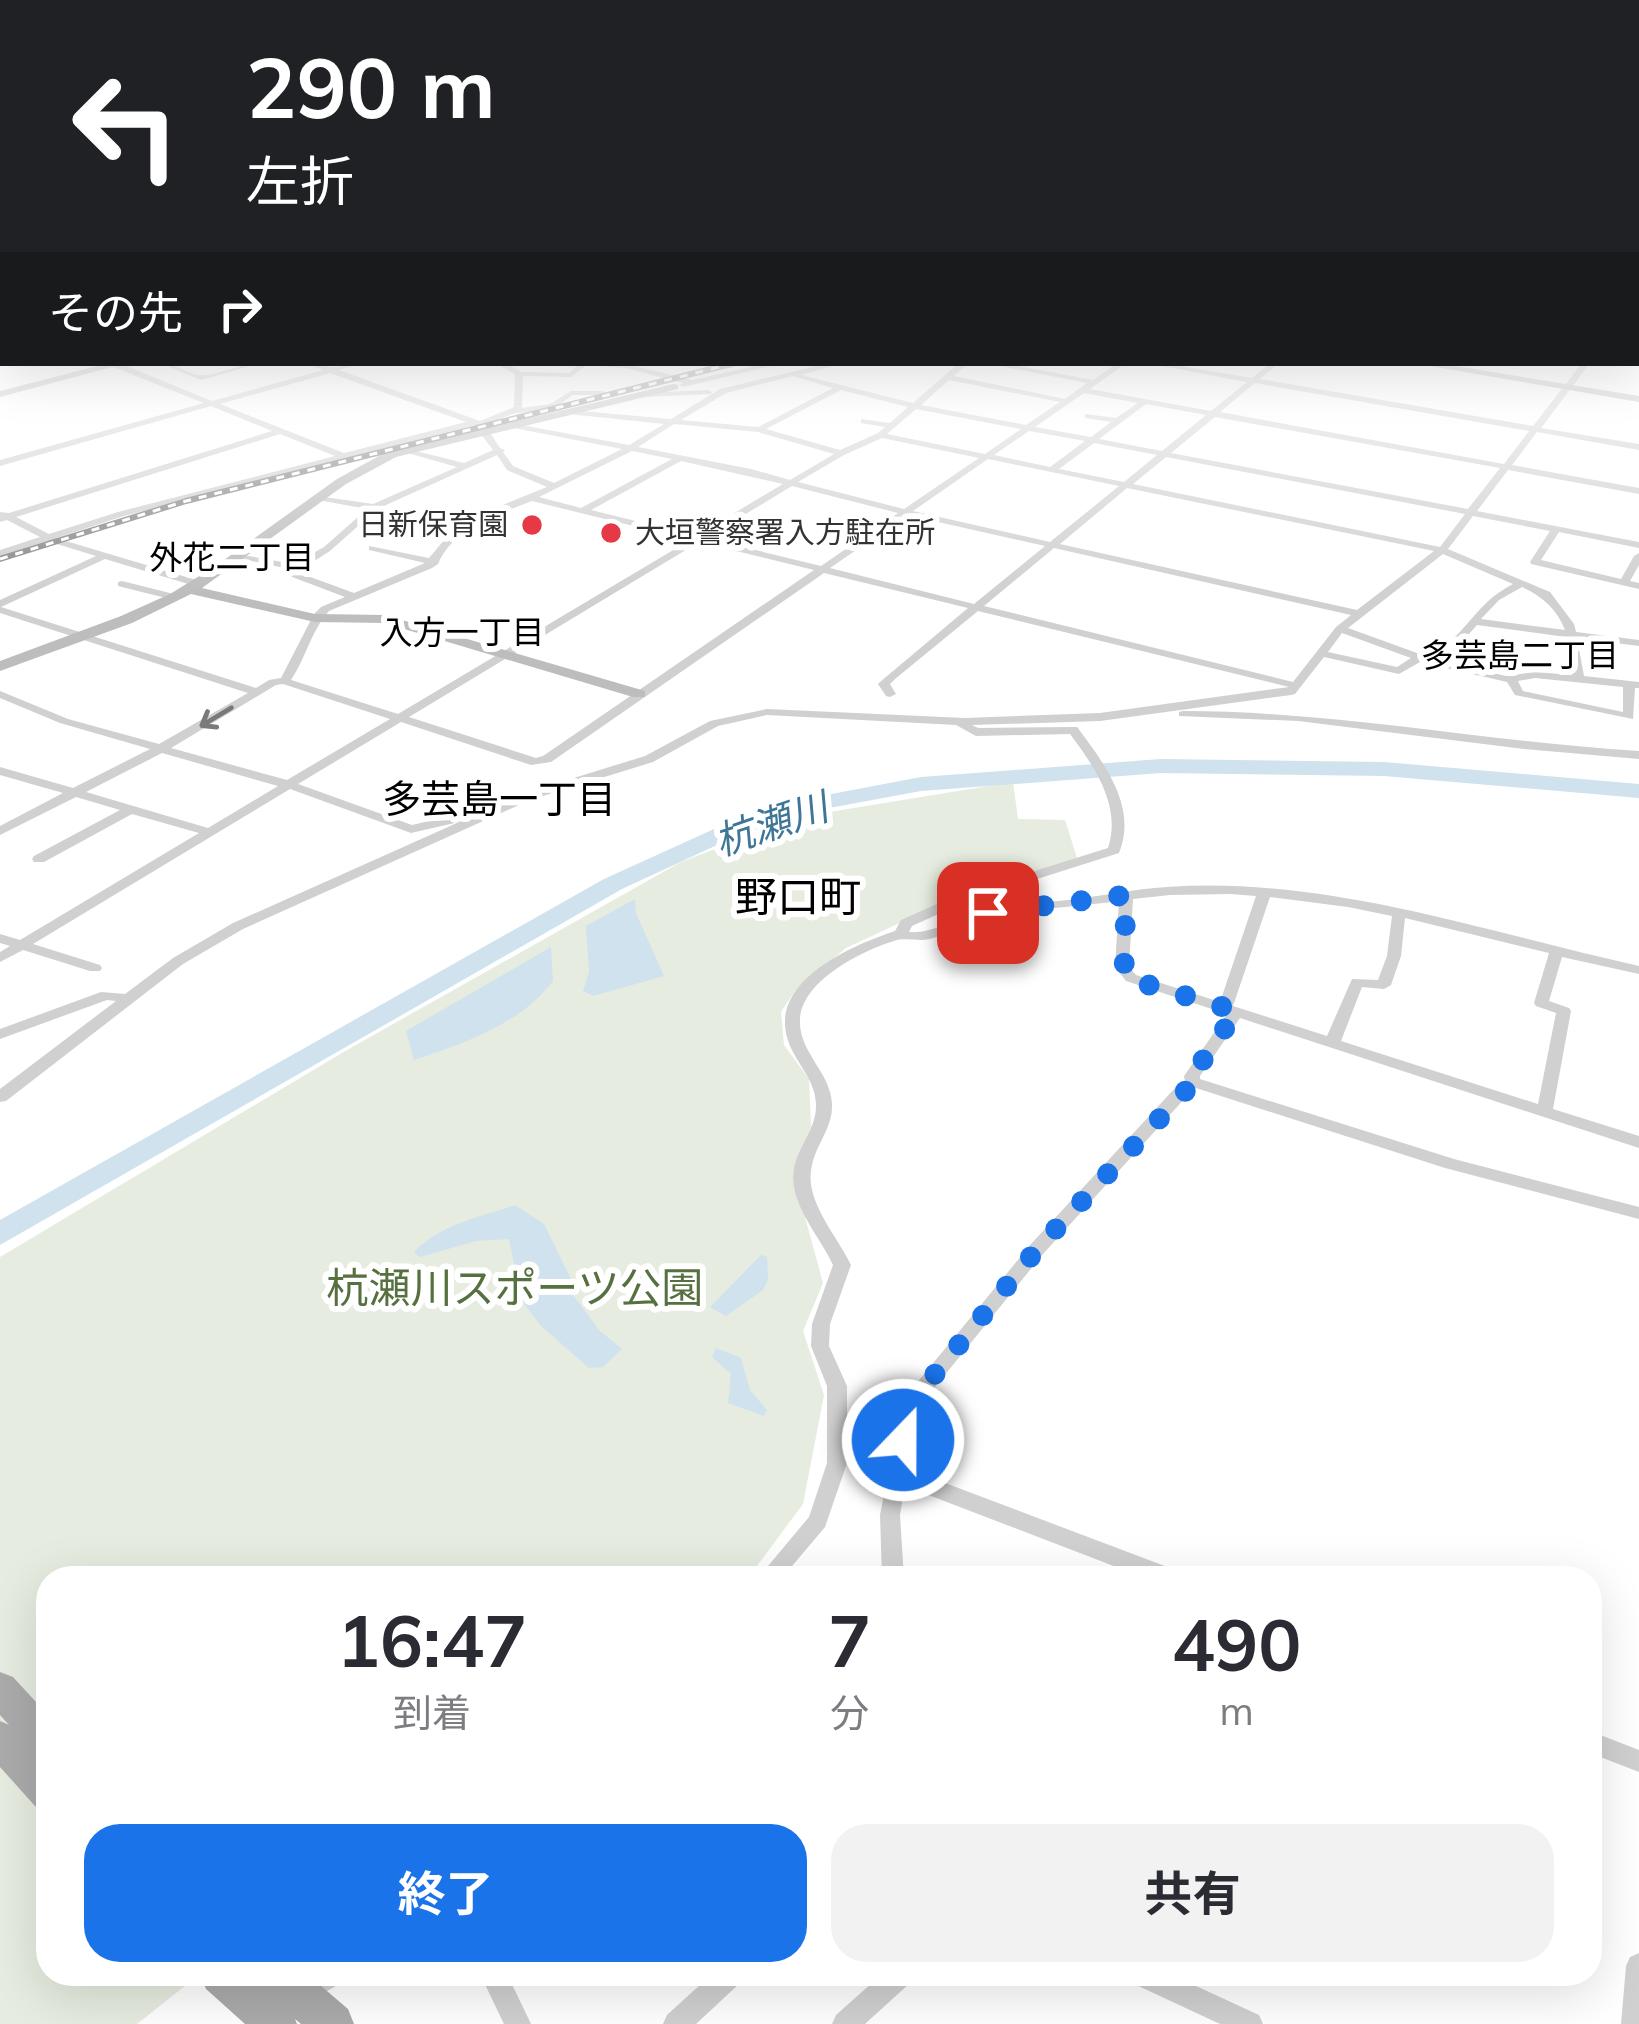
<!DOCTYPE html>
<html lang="ja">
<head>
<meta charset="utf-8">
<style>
  :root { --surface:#fff; --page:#f2f2f3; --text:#2b2b33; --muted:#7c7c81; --accent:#1a73e8 }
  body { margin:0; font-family:Mulish,"Noto Sans JP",sans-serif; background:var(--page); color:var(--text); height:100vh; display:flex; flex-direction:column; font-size:45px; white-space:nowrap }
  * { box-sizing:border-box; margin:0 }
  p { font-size:39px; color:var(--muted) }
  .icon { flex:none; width:66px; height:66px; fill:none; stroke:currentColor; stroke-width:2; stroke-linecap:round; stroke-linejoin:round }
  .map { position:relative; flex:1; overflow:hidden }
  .sheet { position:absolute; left:36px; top:1566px; width:1566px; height:420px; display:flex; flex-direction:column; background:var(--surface); border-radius:36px; box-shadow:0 12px 48px #0002 }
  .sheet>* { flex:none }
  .hud { position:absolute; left:0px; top:0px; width:1641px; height:366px; box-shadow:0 12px 48px #0002; background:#202124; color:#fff; overflow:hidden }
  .pin { position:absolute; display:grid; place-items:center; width:102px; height:102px; color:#fff; margin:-51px; border-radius:24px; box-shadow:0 6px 18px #0006 }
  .me { position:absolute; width:132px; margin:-66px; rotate:22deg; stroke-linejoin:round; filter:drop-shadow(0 0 9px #0008) }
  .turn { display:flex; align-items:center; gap:42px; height:252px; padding:0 48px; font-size:54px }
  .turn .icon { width:156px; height:156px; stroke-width:2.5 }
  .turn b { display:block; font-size:84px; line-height:102px }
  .then { display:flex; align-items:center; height:114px; padding:0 48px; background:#0003; gap:24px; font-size:45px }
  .eta { display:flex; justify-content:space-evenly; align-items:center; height:204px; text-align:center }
  .eta b { font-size:72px; font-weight:700; line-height:84px }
  .primary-button { display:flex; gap:24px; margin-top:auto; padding:24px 48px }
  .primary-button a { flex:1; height:138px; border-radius:36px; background:var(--accent); color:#fff; font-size:48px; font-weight:700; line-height:138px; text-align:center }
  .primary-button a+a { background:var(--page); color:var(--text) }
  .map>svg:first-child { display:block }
</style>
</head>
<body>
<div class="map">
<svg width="1639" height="2024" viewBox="0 0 1639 2024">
  <rect width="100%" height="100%" fill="#fff"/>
  <path fill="#e6ecdf" d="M1013,782L1018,819L1065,820L1077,858L964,893L846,948L795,991L781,1012L784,1045L809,1079L811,1127L793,1173L823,1283L803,1331L824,1395L803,1504L748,1578H48V1974H200L137,2024H0V1257L347,1050L681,862L799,817Z"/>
  <path fill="#cfe2ee" d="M635,899L636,913L664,976L593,996L583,991L589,972L586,926Z
    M551,947L553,981C519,1025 465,1043 414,1060L406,1031Z
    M515,1205L544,1224L571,1279L567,1287L600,1331L622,1349L603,1367L589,1368L540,1325L521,1299L509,1239L476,1241L420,1257L414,1252C440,1224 481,1217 515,1205Z
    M761,1255L767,1257L768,1280L763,1290L726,1316L710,1307Z
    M716,1348L741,1358L750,1390L767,1410L764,1416L728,1403L731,1374L712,1357Z"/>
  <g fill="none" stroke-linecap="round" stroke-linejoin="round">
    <path fill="#cfe2ee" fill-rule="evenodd" d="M3,318V326L0,327V319Z
      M1161,759L1384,762L1639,784V798L1384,776L1161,773L921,791L813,811L730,839L622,889L0,1245V1220L604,879L714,829L800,800L921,777Z"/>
    <path fill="#d0d0d0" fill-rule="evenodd" d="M1638,319H1639V323H1638Z
      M1638,355H1639V359H1638Z
      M113,363H119L212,401L323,370L307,363C316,363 322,366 330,367C339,368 350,363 360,363L339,370L480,421L514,407L515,374L495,363H505L522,372L569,373L580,363L626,364L692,380L770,363H784L683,387L679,385L683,383L626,368L586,365L571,377L523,376L522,408L550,404L571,391H602L606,393L602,395H573L555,408L512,414L485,425L500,448L505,450L503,452L513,466L554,483L622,449L514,428L511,427V423L629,445L664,424L569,414L565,412L569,410L671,419L720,389L829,363H843L801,375L913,403L959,363H968L954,376L1065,399L1087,383L985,363H1002L1093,380L1117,363H1126L1090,389L1211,411L1247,382L1146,363H1163L1252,378L1270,363H1279L1260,379L1533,426L1582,363H1590L1541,428L1639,444V450L1537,432L1512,465L1639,488V494L1508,470L1477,511L1639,542V548L1559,532L1541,560L1621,579L1634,556L1639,553V565L1630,581L1639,583V589L1531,564L1530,562L1550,531L1473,516L1448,549L1550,592L1574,624L1576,632L1639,640V646L1577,638L1584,676L1639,682V688H1635L1633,719L1515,695L1507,682L1420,662L1399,674L1324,657L1295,694L1291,695L1100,721L972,725L978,728L1077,727C1104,763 1138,807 1119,853L965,902L912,926L909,932C935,934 961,915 987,909C1014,904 1041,903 1068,900C1102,896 1134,889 1167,887C1329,876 1484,932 1639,966V974L1562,957L1549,1001L1569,1008L1571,1011L1553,1109L1639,1136V1148L1240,1018L1200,1076V1079L1454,1159L1639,1207V1219L1445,1168L1196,1088L1187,1096L1043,1254L918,1408L908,1469L1178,1571L1181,1578H1145L905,1486L900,1515L904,1578H882L880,1515L902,1401L1031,1244L1175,1088L1185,1081L1184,1076L1227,1014L1126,981L1115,967L1119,901C1077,907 1033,908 991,917C969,921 951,933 930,939C918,942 906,937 894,941C861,951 802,981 800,1019C798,1052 831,1072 832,1104C833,1127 817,1143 812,1165C803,1200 837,1235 851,1265L830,1324L829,1346L847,1386V1463L825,1527L782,1578H758L809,1517L827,1463V1386L811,1346L812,1324L833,1265C819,1234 785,1200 795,1164C801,1143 817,1126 816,1104C815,1077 793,1061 787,1037C771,980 853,945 895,931L901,920L955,896L1108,848C1122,806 1094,766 1070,734L976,736L956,725L767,715L718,726L653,762L530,800L243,929L183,964L6,1101L0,1102V1089L116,1001L107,1000L0,1039V1029L101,992L125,994L173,958L233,923L522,794L645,756L710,721L767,709L965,718L1100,713L1289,687L978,611L895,679L890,684L896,694L890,697L886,696L878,684L880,682L968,608L824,573L551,762L531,765L401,722L298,784L412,825L454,815L460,819L459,822L411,833L290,789L33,944L100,965L102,968L100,971H90L23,950L0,962V952L10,946L0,943V934L20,940L199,833L132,814L44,862H34L32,859L34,856L120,810L76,797L0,835V826L63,793L0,775V767L73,788L150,749L60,723L0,698V691L68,719L159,744L248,693L0,613V600L96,556L47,541L0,556V550L40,537L7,520L0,522V512L9,513L272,431L211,406L0,466V460L204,403L113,367ZM330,373L466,422L344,453L220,404ZM793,376L833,388L758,427L681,420L726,393ZM949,380L1060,402L1026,425L921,405ZM1255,383L1529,431L1504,464L1220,412ZM841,390L908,407L890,423L861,419V423L885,427L878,433L840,450L766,429ZM1084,393L1138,403L1116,418L1085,414V418L1111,422L1091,437L1035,427ZM1146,404L1206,415L1162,451L1099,439ZM916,409L1021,429L985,454L887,434ZM1215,417L1500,468L1468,509L1171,453ZM674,424L758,432L834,454L790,480L751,469L638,447ZM474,425L493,450L464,463L404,448V452L457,467L373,504L318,496V500L367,509L324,547L294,564L237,554V558L289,569L286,573L287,575L345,597L321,607L314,614L281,678L269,680L256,688L1,607L105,559L195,586H203V582L56,538L124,516ZM1029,431L1085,441L1050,467L994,455ZM280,434L335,456L118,512L49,534L16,517ZM882,438L979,458L904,509L798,482L844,455ZM1094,443L1157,455L1124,482L1059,469ZM632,451L672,459L581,508L539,497ZM497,455L507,470L547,487L473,517L445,539L429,558L369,546V550L425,563L354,593L297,572L330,551L377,509ZM1166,457L1465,514L1440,547L1133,484ZM988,459L1119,486L1050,542L913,511ZM681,461L783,484L696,536L591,510ZM792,486L898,513L821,566L706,538ZM1127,488L1434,551L1357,610L1060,544ZM532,501L690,540L398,714L291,680C306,658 311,631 329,611L432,568L438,564C453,528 496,515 532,501ZM907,515L1045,546L974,604L830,568ZM699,542L814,570L543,756L536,758L409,717ZM1054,548L1351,615L1336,627L1293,682L984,606ZM1443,554L1513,584C1473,604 1465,639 1428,657L1348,628ZM1522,587C1542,596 1557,609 1565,630L1481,619L1499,600ZM1477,625L1566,637L1572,675L1535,672L1506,676L1439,660L1454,651ZM1342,633L1411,658L1397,667L1328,652ZM1535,678L1623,687V712L1523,691L1518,681ZM283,684L390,719L287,780L171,748L276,685ZM162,753L278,786L208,828L86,792ZM1230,894L1256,896L1220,1002L1136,975L1129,967L1133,899L1170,895ZM1270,897L1348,907L1392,916L1387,956L1378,980L1352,979L1327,1036L1233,1006ZM1405,918L1549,953L1534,1003L1536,1006L1556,1013L1538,1104L1341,1041L1362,987L1384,989L1391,985L1401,956Z
      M160,363C175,363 185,373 199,375C216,377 240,363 260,363L201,380Z
      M691,363H710L718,366L714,368Z
      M708,390L712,392L711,394L642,397L638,395L642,393Z
      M122,581L178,595L179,597L174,600L118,586V582Z
      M1183,711C1336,711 1486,742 1639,751V759L1524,749L1298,721L1179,716V712Z
      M667,1566L675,1568L679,1578H657L659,1568Z
      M1590,1731L1639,1750V1772L1590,1753Z
      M1639,1953V2024H1621L1626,1966L1630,1957Z
      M308,1974H345L341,1983L301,2006L292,2002L288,1993L292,1984Z
      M480,1974H507L531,2024H504Z
      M712,1974H744L740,1983L696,2024H663L667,2015Z
      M882,1974H914L910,1983L865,2024H832L836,2015Z
      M1128,1974H1170L1259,2015L1263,2024H1220L1132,1983Z"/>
    <path fill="#bdbdbd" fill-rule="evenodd" d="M109,363H127L0,397V391Z
      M1412,363H1437L1639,396V402Z
      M674,384L678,385V389L396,457L346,484L202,588L315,614L385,615L645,691V697H633L384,623L315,622L191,594L132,623L0,671V661L121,616L170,594L217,565L337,479L388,451Z"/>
    <path fill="#ababab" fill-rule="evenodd" d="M0,1672L13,1677L48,1715V1759L39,1755L48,1765V1812L35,1806L0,1767V1721L9,1725L0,1715Z
      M200,1974H252L256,1977L254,1974H307L348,2009L354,2024H301L295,2019L297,2024H245L206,1989Z"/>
    <g stroke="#888" stroke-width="6">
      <path id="rail" d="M0,559L186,501L735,363"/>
    </g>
    <use href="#rail" stroke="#fff" stroke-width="3" stroke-dasharray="8" stroke-linecap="butt"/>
  </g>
  <defs><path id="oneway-shaft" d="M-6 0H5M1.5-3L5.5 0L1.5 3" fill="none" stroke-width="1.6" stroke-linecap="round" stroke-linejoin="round" transform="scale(3)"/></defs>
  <use stroke="#7a7a7a" href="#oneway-shaft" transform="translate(216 717) rotate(149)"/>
  <linearGradient id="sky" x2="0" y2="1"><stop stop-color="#9ec6ea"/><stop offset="0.52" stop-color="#fff"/><stop offset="1" stop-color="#fff" stop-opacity="0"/></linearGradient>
  <rect width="1639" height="595" fill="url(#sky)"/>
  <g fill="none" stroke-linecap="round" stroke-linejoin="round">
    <path stroke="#1a73e8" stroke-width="21" stroke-dasharray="0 37.8" d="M903,1440L909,1406L1037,1249L1193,1083L1192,1076L1237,1011L1142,983L1124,973L1126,895L988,913"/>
  </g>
  <g fill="#e63946" stroke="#fff" stroke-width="4.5">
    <circle cx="532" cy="525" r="12"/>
    <circle cx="611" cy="533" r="12"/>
  </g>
  <g text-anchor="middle" stroke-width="12" stroke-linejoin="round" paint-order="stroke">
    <g font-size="30" fill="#333" stroke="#fff" text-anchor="end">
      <text x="508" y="535">日新保育園</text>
      <text x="635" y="543" text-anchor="start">大垣警察署入方駐在所</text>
    </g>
    <g font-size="33" fill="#000" stroke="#fff">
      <text x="232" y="569">外花二丁目</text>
      <text x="462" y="644">入方一丁目</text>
      <text x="1520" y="667">多芸島二丁目</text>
    </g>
    <g font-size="39" fill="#000" stroke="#fff">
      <text x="499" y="813">多芸島一丁目</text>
    </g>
    <g font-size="39" font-style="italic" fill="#3f7597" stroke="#fff">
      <text transform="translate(771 824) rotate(-19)" y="14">杭瀬川</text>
    </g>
    <g font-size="42" fill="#000" stroke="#fff">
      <text x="798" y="912">野口町</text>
    </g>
    <g font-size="42" fill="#56703f" stroke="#fff">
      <text x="515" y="1303">杭瀬川スポーツ公園</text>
    </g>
  </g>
</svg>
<div class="pin" style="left:988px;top:913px;background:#d93025"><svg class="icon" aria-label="arrive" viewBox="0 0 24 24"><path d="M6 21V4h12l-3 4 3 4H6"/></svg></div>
<svg class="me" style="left:903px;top:1440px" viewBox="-20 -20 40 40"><circle r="17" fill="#1a73e8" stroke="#fff" stroke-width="3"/><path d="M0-11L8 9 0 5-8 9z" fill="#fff"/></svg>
<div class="hud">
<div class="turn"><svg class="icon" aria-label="left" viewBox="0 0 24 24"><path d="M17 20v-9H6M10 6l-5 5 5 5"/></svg><div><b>290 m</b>左折</div></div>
<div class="then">その先<svg class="icon" aria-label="right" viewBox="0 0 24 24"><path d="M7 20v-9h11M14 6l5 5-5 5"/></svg></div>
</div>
<section class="sheet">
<div class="eta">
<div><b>16:47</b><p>到着</p></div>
<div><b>7</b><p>分</p></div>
<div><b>490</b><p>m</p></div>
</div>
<div class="primary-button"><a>終了</a><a>共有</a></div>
</section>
</div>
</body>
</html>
